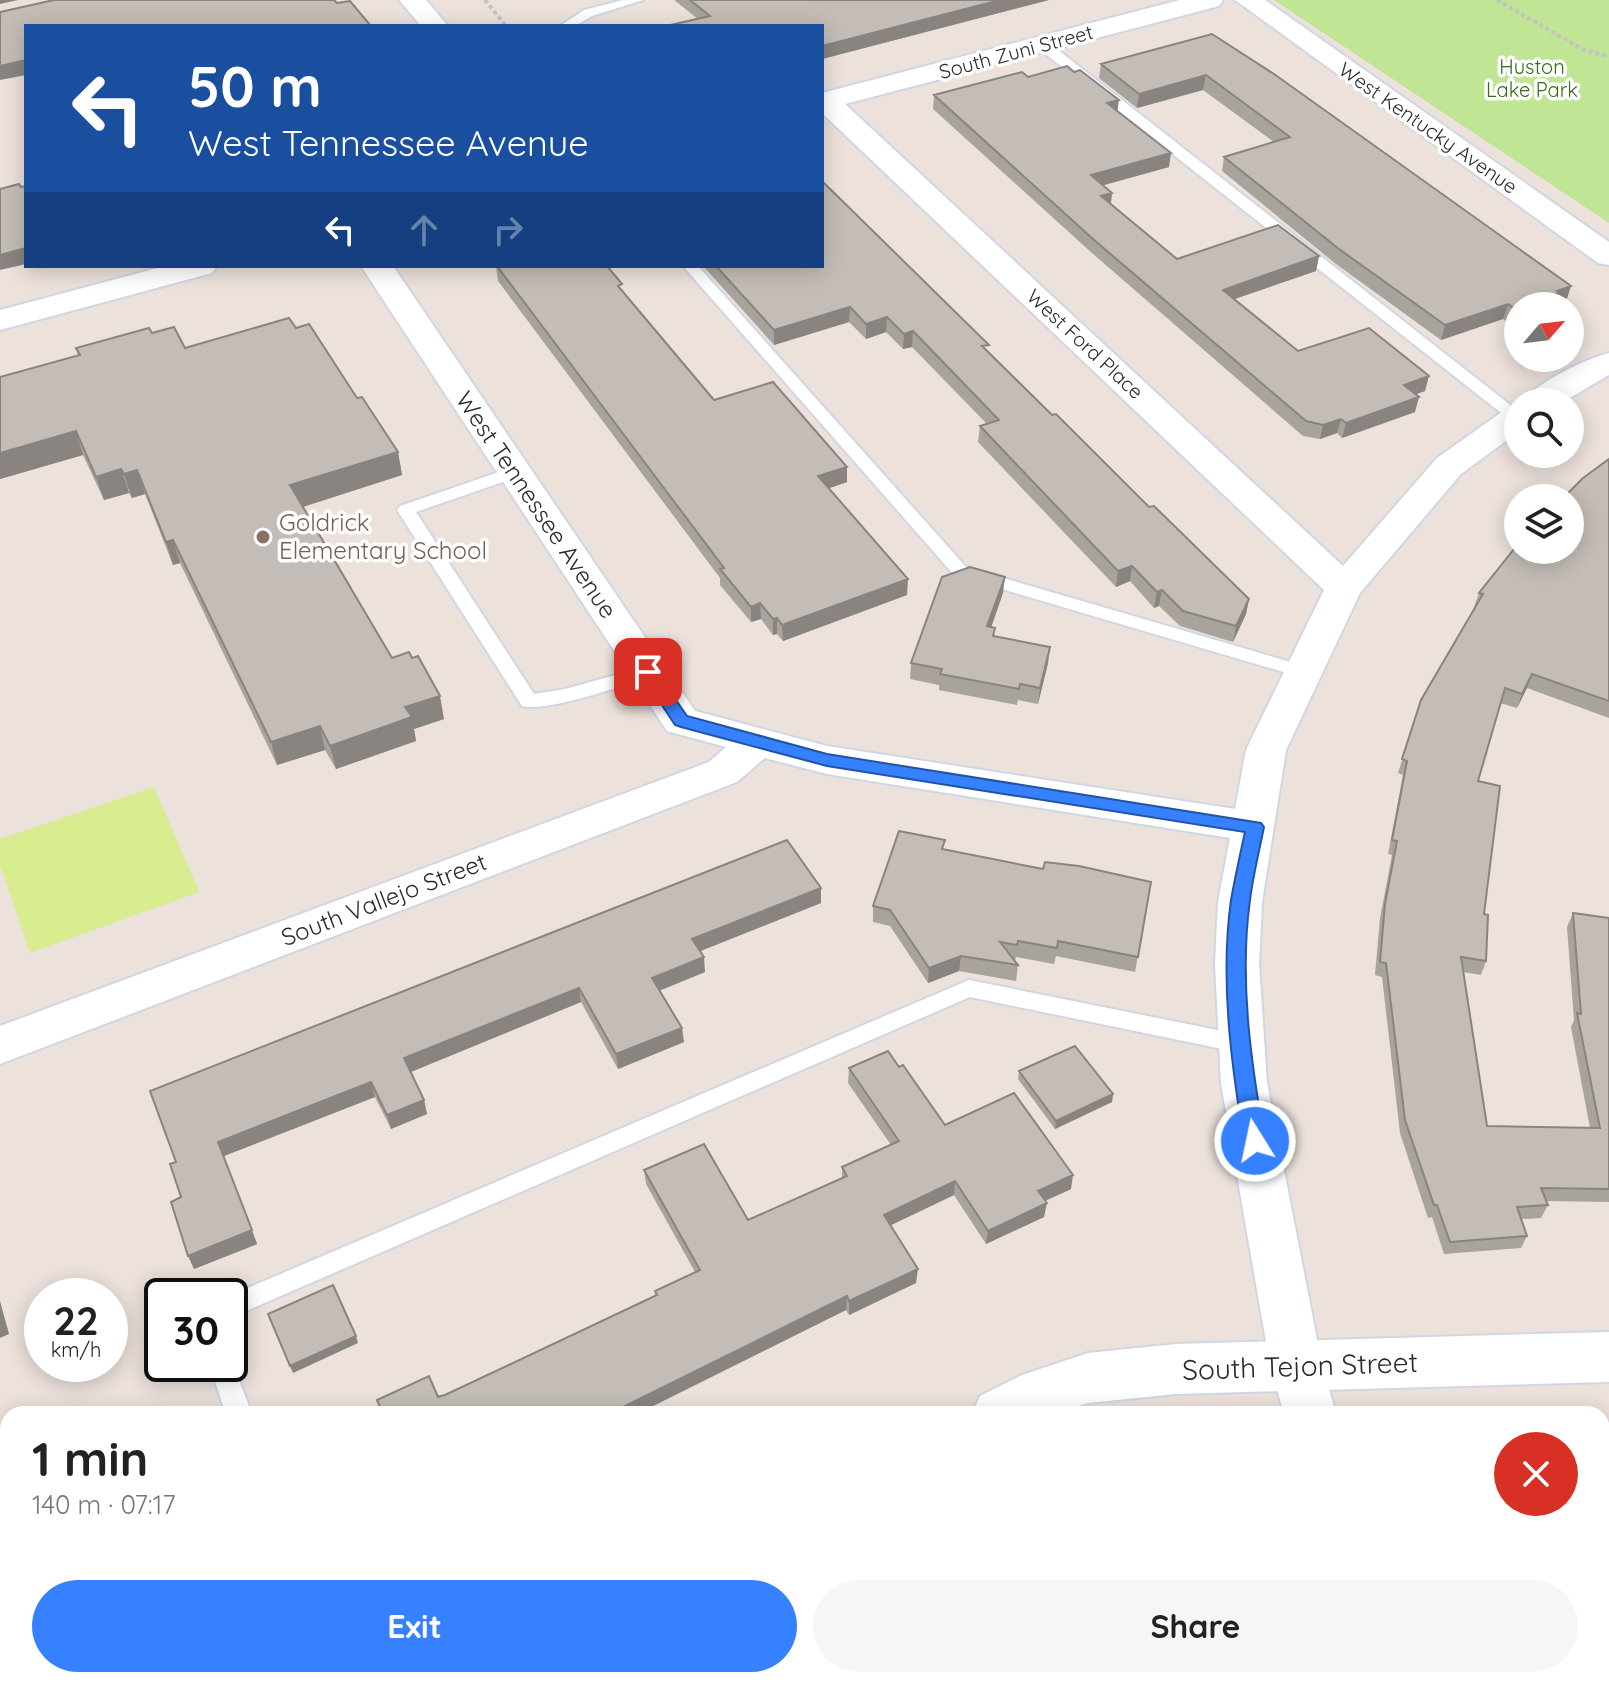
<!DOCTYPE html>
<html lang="en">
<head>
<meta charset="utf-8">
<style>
  :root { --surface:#fff; --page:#f6f6f6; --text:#222; --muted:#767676; --accent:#3581ff }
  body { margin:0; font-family:Quicksand,sans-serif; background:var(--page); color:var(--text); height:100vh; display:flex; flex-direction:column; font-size:30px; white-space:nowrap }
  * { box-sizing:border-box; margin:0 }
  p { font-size:26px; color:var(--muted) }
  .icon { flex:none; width:44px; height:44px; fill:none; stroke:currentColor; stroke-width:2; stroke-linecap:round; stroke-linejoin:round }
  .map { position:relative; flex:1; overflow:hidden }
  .drawer { position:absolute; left:0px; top:1406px; width:1610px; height:282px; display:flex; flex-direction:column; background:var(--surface); border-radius:24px 24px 0 0; box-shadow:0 4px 20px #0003 }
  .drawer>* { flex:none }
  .banner { position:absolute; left:24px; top:24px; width:800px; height:244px; border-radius:0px; box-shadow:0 4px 20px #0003; background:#1a4fa0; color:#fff; overflow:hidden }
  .needle { width:52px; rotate:62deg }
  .controls { position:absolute; left:1504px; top:292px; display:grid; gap:16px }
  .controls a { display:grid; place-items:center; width:80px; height:80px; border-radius:50%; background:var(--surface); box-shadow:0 4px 20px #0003; font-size:40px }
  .speed { position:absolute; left:24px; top:1278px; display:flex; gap:16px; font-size:40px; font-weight:700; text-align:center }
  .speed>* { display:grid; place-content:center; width:104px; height:104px; border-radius:50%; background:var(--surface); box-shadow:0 4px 20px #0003; line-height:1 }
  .speed small { font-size:20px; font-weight:400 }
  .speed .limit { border:4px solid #111; border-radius:12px; background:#fff; color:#111 }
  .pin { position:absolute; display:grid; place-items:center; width:68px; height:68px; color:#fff; margin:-34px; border-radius:16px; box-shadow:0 4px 12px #0006 }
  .me { position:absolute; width:88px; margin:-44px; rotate:350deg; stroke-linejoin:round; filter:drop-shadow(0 0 6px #0008) }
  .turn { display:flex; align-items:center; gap:28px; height:168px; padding:0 32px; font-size:36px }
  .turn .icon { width:104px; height:104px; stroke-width:2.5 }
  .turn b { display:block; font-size:56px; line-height:68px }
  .lanes { display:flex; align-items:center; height:76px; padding:0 32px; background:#0003; justify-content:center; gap:40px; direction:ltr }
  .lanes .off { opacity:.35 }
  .round { display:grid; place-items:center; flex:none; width:84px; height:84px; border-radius:42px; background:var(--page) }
  .summary { display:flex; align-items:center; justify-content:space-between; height:136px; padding:0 32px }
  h1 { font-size:48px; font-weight:800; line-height:60px }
  .button { display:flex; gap:16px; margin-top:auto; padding:16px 32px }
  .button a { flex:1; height:92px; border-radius:48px; background:var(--accent); color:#fff; font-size:32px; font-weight:800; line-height:92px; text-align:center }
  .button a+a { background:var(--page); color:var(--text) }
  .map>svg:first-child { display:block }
</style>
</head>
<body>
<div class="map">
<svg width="1609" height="1687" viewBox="0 0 1609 1687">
  <rect width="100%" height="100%" fill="#ece1db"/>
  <path fill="#c0e595" d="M1274,0H1609V223Z"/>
  <path fill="#d7ed90" d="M154,787L199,892L30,953L0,865V839Z"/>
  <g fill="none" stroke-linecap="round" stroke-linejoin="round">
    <g stroke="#d0d7e3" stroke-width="4">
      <path id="lane" d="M623,0H643L592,16L575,26H560L584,10Z
        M1038,42H1048L1518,411V421L1510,420L1038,48Z
        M683,266H698L966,567L1311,668L1313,672L1311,676H1297L954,575Z
        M514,467L522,472L520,476L416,512L534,694L565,689L648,666L655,668L657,672L655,676C626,684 547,713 522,706L397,510L400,506Z
        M969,980L1242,1035L1250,1038L1253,1044L1250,1050L1242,1053L970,997L230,1318L229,1296Z
        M230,1357L233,1364L252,1414H226L209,1364H230Z
        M173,1680H201L203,1687H175Z
        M319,1680H347L349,1687H321Z
        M739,1680H768L771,1687H742Z"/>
    </g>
    <g stroke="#d0d7e3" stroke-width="4">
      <path id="street" d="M399,0H426L448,26H421Z
        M1180,0H1223L1219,6L845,104L1343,566L1437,458L1506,409L1518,406V432L1461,474L1360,593L1286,750L1262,902L1259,964L1267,1083L1322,1365L1336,1414H1284L1270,1365L1221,1083L1215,964L1218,902L1230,838L827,774L765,758L737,782L0,1064V1026L709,762L726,747L667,731L361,266H393L695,711L827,746L1235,809L1246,750L1324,590L822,113V93Z
        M1235,0H1265L1609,242V265L1598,263Z
        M165,266H217L212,273L0,330V310Z
        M1609,353V375L1563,402H1523C1537,382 1585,359 1609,353Z
        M1374,1680H1432L1435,1687H1377Z"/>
    </g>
    <g stroke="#d0d7e3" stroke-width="4">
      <path id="secondary" d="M1609,1332V1382L1176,1394L1088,1403L1055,1414H972L980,1396L1022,1375L1088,1353L1176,1344Z
        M429,1680H500L497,1687H426Z"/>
    </g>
    <path stroke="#c3c3c3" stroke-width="4" stroke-dasharray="4 3" stroke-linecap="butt" d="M485,0L506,26
      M1497,0L1584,50L1609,56"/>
    <use href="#lane" fill="#fff" fill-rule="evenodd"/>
    <use href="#street" fill="#fff" fill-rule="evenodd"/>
    <use href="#secondary" fill="#fff" fill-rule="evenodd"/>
  </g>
  <path fill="#a9a39d" d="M674,0H1049L822,59V26L698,19Z
    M1212,34L1571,286L1566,301L1556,305L1518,306V321L1510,324L1503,319L1441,340L1336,264L1222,171L1224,157L1274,142L1203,90L1137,108L1099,78L1101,64Z
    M1028,77L1117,111L1169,167L1103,185L1112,193L1111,204L1177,259L1319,256L1316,271L1234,299L1298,351L1425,391L1415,394V412L1342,438L1337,433L1320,439L1303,436L1092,253L933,109L934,95Z
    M496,266L623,292L714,400L847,482L829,488L907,595L783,641L777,634L773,635L761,619L751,622L720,585V578L498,281Z
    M703,266H822L988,353L1149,507L1249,599L1246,614L1233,642L1180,626L1159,606L1154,608L1130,581L1116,587L978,442L980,426L987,424L912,347L903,349L886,332L866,339L849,322L774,345Z
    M296,328L357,398L398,452L402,475L303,507L392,658L444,719L414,729L416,741L336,769L325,750L277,765L180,563L173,565L145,494L132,498L129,493L104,500L83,455L0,479L78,355L76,348L152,333L185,348Z
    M1609,459V718L1527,688L1517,708L1500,703L1478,781L1486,961L1481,975L1463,972L1487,1126L1590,1128L1571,1027L1574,1020L1567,927L1573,913L1609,918V1202L1546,1201L1548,1205L1541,1218L1522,1219L1527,1236L1521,1248L1444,1254L1432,1217L1428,1218L1400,1133L1382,977L1375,975L1380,918L1392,855L1388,854L1403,775L1398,773L1421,700L1475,607H1474L1479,593Z
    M1003,593L991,627L995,637L1048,663L1038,704L1018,700L1017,705L939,690V685L910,679L911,663Z
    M944,850L1043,869L1151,882L1135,972L1056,956L1054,964L1016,957L1015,961L1018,965L1016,981L959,971L928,983L890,926L873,922V906Z
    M821,888V903L700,951L705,972L660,990L684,1042L618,1069L581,1002L411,1072L424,1100L427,1114L391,1129L375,1097L224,1156L257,1244L194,1269L176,1162L150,1091Z
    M899,1067L945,1125L1071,1189L1045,1201L1044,1217L986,1244L954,1195L890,1225L916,1283L849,1315L846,1310L637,1414H382L377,1400L445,1395L656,1295L655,1291L695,1272L646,1184L644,1170L748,1220L842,1178V1167L891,1145L848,1083L849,1068Z
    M1019,1071L1113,1094L1112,1102L1055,1129L1018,1079Z
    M1609,1484V1503L1604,1491Z
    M1609,1518V1643L1602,1644V1519Z
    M1049,1680H1179L1154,1687H1052Z"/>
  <path fill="#898480" d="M0,0H18L0,4Z
    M1000,0H1049L822,59V46Z
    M26,60V75L0,80V66Z
    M1206,75L1203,90L1137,108L1139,94Z
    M1119,100L1117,114L1107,103Z
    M1171,153L1169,167L1090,189L1091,175Z
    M1112,193L1110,207L1101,196Z
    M26,248V264L0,270V255Z
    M1319,256L1316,271L1220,304L1223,290Z
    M1571,286L1566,301L1556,306H1523Z
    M1508,304L1503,319L1441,340L1445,325Z
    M850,307L849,322L774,345V330Z
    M1518,308V321L1510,324L1515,309Z
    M887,317L886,332L866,339V324Z
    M913,331L912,347L903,349L904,334Z
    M1429,376L1425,391L1400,400L1404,385Z
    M1419,397L1415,412L1342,438L1346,423Z
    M1341,419L1337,433L1320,439L1323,425Z
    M76,431L83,455L0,479V453Z
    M398,452L402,475L296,509L290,485Z
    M847,467V482L818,492V476Z
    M121,469L129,493L104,500L96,477Z
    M137,470L145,494L132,498L124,474Z
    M173,540L180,563L173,565L166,542Z
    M1132,566L1130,581L1116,587L1118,571Z
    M1005,577L1003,593L986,642L987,626Z
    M908,579L907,595L783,641L782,625Z
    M1162,590L1159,606L1154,608L1157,592Z
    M1249,599L1246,614L1233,642L1236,626Z
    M760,603L761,619L751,622V607Z
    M777,618V634L773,635V619Z
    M1050,647L1048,663L1038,704L1040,688Z
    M1532,674L1527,688L1517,708L1522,694Z
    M440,696L444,719L414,729L416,741L336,769L330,746L405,707Z
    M320,726L325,750L277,765L271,742Z
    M821,888V903L693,954L692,939Z
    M961,956L959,971L928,983L929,968Z
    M704,957L705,972L654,993L652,978Z
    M579,988L581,1002L408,1073L404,1058Z
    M682,1028L684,1042L618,1069L616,1054Z
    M371,1082L375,1097L224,1156L257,1244L194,1269L188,1256L218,1142Z
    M1113,1094L1112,1102L1055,1129L1056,1121Z
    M424,1100L427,1114L391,1129L387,1115Z
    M1073,1175L1071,1189L1036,1205L1038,1191Z
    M955,1181L954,1195L883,1229L884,1215Z
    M1047,1203L1044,1217L986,1244L988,1231Z
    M918,1269L916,1283L849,1315V1301Z
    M847,1296L846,1310L637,1414H609Z
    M0,1301L9,1334L0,1338Z
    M356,1336L358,1343L293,1373L290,1366Z
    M1140,1680H1179L1154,1687H1138Z"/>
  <path fill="#c4bdb7" stroke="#898480" stroke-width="2" d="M54,0H334L337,3L350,1L371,26H26V60L0,66V12Z
    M690,0H1000L822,46V26H666L710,16Z
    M1212,34L1274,74L1571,286L1557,291L1560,293L1523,306H1518V308L1515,309L1508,304L1445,325L1339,249L1224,157L1290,137L1206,75L1139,94L1101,64Z
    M1067,66L1074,72L1080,70L1119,100L1107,103L1171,153L1091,175L1112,193L1101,196L1177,259L1278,225L1319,256L1223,290L1298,351L1369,328L1429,376L1404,385L1419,397L1346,423L1341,419L1323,425L1306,421L1093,239L934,95L1022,72L1028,77Z
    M822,181L989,345L982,346L1052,415L1056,414L1149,507L1154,506L1249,599L1236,626L1183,611L1162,590L1157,592L1132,566L1118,571L980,426L999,420L913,331L904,334L887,317L866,324L850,307L774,330L716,266H822Z
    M19,184L21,187L26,186V248L0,255V189Z
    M497,266H607L622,284L618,286L714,400L773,382L847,467L818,476L908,579L782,625L777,618L773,619L760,603L751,607L720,569L724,568Z
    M289,318L296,328L309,324L357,398L362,397L398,452L290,485L392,658L409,652L412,658L418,656L440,696L405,707L412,717L330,746L320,726L271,742L173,540L166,542L137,470L124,474L121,469L96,477L76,431L0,453V377L80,355L76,348L149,328L152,333L174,327L185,348Z
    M1609,459V701L1532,674L1522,694L1505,688L1478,781L1500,786L1484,914L1488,915L1486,961L1461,957L1487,1126L1600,1128L1577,1013L1581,1014L1573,913L1609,918V1189L1541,1188L1548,1205L1517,1207L1527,1236L1450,1242L1437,1205H1434L1405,1120L1386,963L1380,962L1385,904L1397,841L1392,840L1407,761L1402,759L1421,700L1483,594L1479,593L1518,544V550H1570V498H1563L1583,478Z
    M970,567L1005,577L987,626L995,628L993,636L1050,647L1040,688L1020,684L1019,689L940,674L942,669L911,663L942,577Z
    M899,831L945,840L942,849L1043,869L1045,862L1079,866L1151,882L1138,957L1058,941L1057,948L1018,941L1017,945L1000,942L1018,965L961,956L929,968L890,910L873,906Z
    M787,840L821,888L692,939L704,957L652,978L682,1028L616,1054L579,988L404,1058L424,1100L387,1115L371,1082L218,1142L252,1230L188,1256L171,1202L181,1197L170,1164L176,1162L150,1091Z
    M1075,1046L1113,1094L1056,1121L1019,1071Z
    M888,1051L899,1067L903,1065L945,1125L1014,1093L1073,1175L1038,1191L1047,1203L988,1231L955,1181L884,1215L918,1269L849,1301L847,1296L609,1414H383L377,1400L429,1376L438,1397L445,1395L657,1295L655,1291L700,1270L644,1170L704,1144L748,1220L847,1176L842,1167L899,1141L849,1068Z
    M333,1285L356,1336L290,1366L268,1314Z
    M1609,1518V1633L1602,1634V1519Z
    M824,1680H897L900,1687H812Z
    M1056,1680H1141H1140L1142,1687H1059Z"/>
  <path fill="#3581ff" stroke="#2254a6" stroke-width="2" d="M648,666L654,668L687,716L827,754L1261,823L1264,827C1259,852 1253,876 1250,900C1239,979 1251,1064 1265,1141L1262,1147L1255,1149L1247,1147L1244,1141C1231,1063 1220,978 1231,900C1235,877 1240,855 1245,832L827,766L681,727L675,725L640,672Z"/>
  <circle fill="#8d6e63" stroke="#fff" stroke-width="3" cx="263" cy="537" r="8"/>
  <g text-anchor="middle" stroke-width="7" stroke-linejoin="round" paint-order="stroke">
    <g font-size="20" fill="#2a2a2a" stroke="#fff">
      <text transform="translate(1016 52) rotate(-15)" y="7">South Zuni Street</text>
      <text transform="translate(1428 128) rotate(35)" y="7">West Kentucky Avenue</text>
      <text transform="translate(1085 344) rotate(43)" y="7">West Ford Place</text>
    </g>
    <g font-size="20" fill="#386917" stroke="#fff">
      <text x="1532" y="74">Huston<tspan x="1532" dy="23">Lake Park</tspan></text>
    </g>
    <g font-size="24" fill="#2a2a2a" stroke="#fff">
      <text transform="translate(536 505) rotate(56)" y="8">West Tennessee Avenue</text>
      <text transform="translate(384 900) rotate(-21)" y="8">South Vallejo Street</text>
    </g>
    <g font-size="24" fill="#785e54" stroke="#fff" text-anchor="start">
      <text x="279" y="531">Goldrick<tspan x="279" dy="28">Elementary School</tspan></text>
    </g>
    <g font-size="28" fill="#2a2a2a" stroke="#fff">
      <text transform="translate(1300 1366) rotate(-2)" y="10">South Tejon Street</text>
    </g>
  </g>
</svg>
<div class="controls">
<a><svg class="needle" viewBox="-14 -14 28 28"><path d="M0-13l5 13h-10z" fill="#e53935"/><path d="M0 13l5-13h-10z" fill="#767676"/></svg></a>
<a><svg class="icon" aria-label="search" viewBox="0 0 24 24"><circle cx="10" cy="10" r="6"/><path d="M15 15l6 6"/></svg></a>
<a><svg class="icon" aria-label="layers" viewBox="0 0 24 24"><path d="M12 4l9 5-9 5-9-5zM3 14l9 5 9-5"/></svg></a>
</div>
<div class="speed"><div>22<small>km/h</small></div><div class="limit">30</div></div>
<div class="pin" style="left:648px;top:672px;background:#d93025"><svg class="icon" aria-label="arrive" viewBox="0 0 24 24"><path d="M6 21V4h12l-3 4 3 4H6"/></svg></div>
<svg class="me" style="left:1255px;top:1141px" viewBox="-20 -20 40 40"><circle r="17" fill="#3581ff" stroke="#fff" stroke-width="3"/><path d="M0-11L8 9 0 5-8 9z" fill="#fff"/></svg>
<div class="banner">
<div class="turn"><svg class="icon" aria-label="left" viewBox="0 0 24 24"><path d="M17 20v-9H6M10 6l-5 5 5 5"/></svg><div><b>50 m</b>West Tennessee Avenue</div></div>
<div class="lanes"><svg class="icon" aria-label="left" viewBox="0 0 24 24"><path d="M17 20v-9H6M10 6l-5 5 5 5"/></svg><svg class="icon off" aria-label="ahead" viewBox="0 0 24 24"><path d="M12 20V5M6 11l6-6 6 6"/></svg><svg class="icon off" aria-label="right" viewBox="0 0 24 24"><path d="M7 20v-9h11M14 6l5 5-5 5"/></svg></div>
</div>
<section class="drawer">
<div class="summary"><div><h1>1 min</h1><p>140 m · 07:17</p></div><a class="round" style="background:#d93025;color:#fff"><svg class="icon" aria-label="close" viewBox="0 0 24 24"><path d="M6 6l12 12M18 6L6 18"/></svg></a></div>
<div class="button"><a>Exit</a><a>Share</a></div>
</section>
</div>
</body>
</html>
